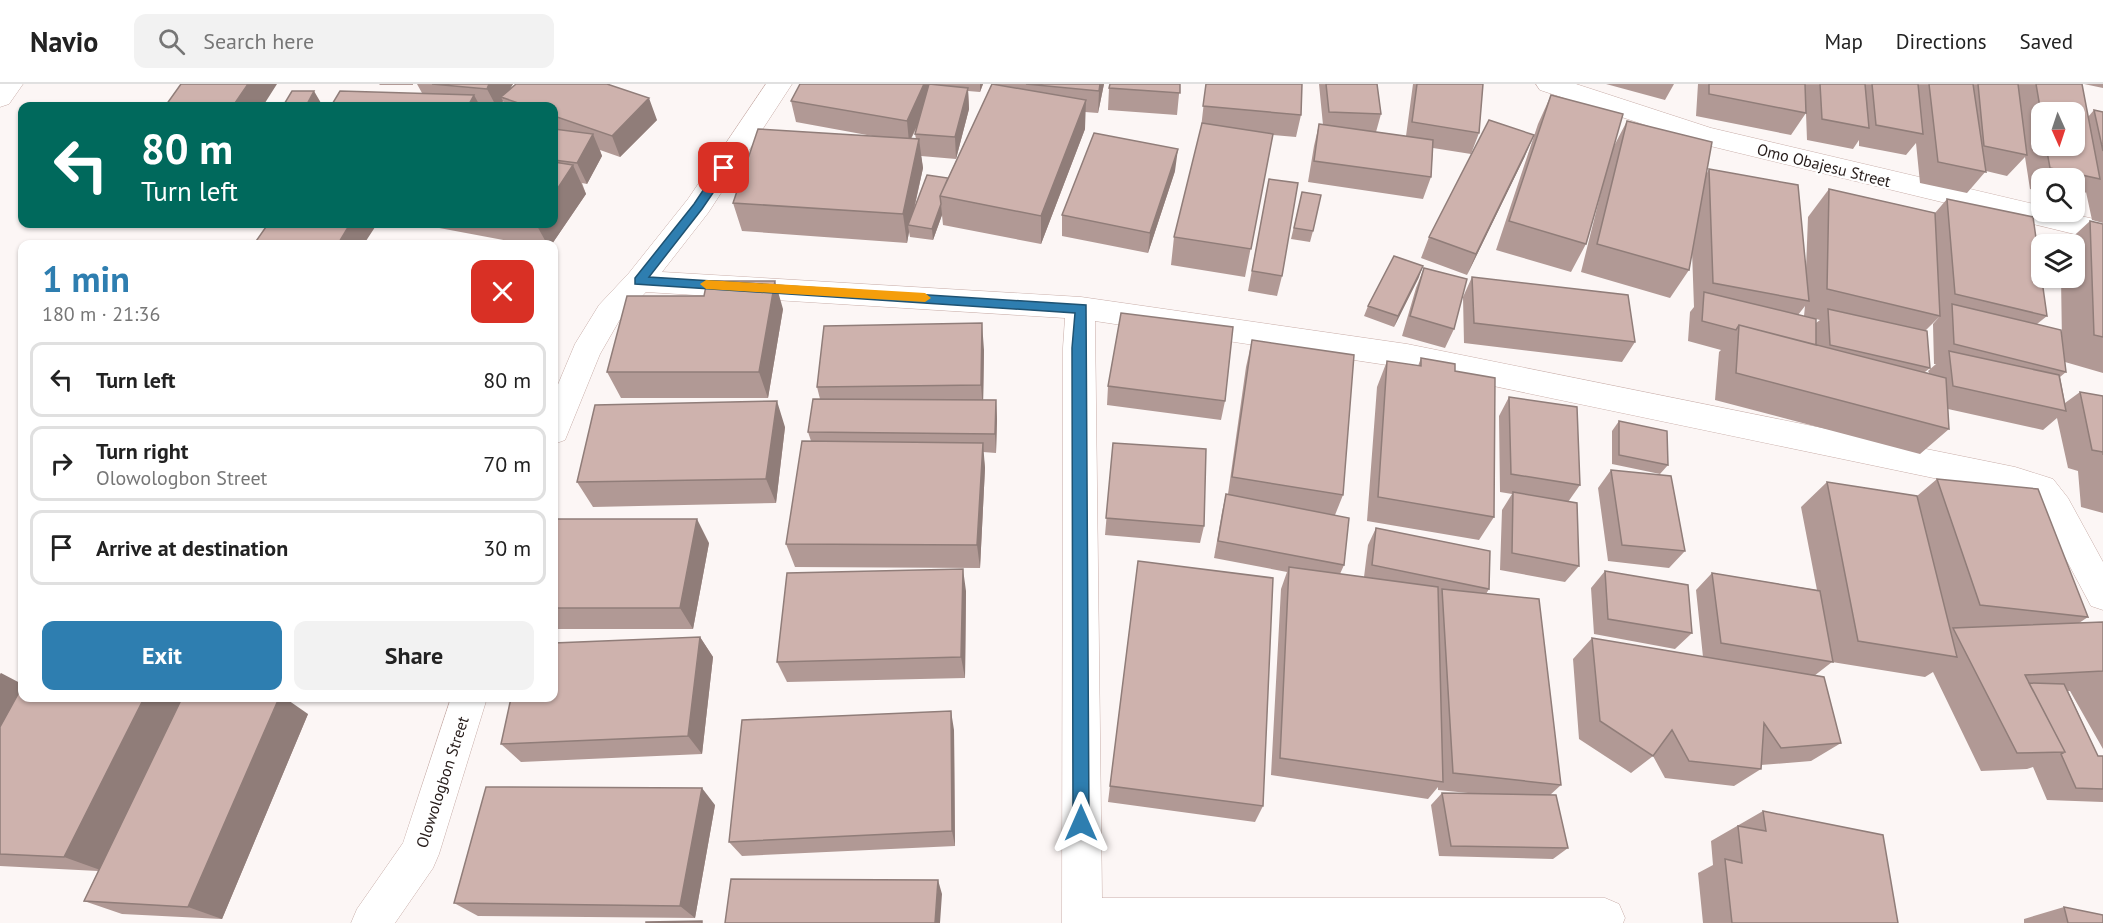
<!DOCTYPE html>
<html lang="en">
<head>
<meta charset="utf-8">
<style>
  :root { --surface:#fff; --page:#f2f2f2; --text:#222; --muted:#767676; --line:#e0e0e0; --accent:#2e7eb0 }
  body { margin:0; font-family:"PT Sans",sans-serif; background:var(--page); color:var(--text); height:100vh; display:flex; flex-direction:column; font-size:22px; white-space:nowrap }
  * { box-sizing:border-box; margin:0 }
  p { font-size:20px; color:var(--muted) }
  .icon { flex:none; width:33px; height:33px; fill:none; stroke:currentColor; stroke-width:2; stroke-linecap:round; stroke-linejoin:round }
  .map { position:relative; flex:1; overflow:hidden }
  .panel { position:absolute; left:18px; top:156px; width:540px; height:462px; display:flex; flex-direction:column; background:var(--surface); border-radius:12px; box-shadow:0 2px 4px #0004 }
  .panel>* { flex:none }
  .hud { position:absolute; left:18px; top:18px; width:540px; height:126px; border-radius:12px; box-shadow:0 2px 4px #0004; background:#00695c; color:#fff; overflow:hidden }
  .needle { width:39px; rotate:177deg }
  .fabs { position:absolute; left:2031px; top:18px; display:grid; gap:12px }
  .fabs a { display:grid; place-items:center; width:54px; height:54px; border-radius:12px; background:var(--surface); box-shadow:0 2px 4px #0004; font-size:30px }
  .pin { position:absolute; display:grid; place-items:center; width:51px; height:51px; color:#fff; margin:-26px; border-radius:12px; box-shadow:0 3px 9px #0006 }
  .me { position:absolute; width:66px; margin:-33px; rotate:0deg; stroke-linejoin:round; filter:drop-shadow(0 0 4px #0008) }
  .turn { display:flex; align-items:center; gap:21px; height:126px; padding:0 24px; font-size:27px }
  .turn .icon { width:78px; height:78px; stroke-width:2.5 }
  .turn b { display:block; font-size:42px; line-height:51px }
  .round { display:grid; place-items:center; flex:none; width:63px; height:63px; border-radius:12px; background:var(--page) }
  .summary { display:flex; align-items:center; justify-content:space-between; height:102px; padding:0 24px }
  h1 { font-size:36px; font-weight:600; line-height:45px; color:var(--accent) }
  .primary-button { display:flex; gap:12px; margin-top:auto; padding:12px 24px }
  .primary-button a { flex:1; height:69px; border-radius:12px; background:var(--accent); color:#fff; font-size:24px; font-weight:600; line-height:69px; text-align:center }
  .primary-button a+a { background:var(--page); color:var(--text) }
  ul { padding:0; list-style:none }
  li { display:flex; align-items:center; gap:18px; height:75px; margin:0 12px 9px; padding:0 12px; border:3px solid var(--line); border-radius:12px }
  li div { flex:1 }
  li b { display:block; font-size:22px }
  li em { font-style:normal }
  header { display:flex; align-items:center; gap:36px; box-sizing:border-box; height:84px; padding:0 30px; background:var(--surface); border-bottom:2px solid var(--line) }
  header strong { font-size:28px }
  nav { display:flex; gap:33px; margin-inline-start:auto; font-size:21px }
  .search { width:420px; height:54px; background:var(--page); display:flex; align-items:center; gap:15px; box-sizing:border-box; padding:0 21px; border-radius:12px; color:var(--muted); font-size:22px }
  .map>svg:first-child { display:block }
</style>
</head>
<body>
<header>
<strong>Navio</strong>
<div class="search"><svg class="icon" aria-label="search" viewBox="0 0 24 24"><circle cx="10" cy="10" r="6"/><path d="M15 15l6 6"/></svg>Search here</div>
<nav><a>Map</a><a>Directions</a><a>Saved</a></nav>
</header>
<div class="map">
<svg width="2103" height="839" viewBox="0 0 2103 839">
  <rect width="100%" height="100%" fill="#fcf6f5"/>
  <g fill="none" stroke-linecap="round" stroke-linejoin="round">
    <g stroke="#c8ada8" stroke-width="1">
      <path id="minor" d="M0,0H23L9,20L0,23Z
        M766,0H792L708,129L662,188L1081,213L1407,260L2015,383L2053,395L2068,414L2103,478V526L2091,522L2044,434L2030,415L2015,411L1407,284L1095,237L1102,814H1605L1619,820L1625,834L1623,839H1062L1063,264L1065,234L646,208L619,237L600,270L565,356L554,360V310L575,260L599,221L629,189L688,115Z
        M1536,0H1576L1711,44L2042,122V128H2063L2103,137V157L1706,61L1540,6Z
        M451,614H487L439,770L433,784L395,839H351L357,825L403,759Z"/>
    </g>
    <use href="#minor" fill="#fff" fill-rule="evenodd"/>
  </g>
  <path fill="#b19995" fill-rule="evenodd" d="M379,0H413V1H380Z
    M417,0H513L509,6L657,36L620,73L600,66L602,72L587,100L582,99L586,110L552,160H525L418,140H554V22H505L503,17L500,22H331L422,9Z
    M932,0H983L980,8L968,7L969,25L956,75L921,72L923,84L914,126L948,94L992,0H1104L1098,29L1085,28V45L1041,160L943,141L942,131L933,156L910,153L909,148L907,159L742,147L733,119L878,53L796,38L791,17L932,1ZM918,41L915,50L916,55H911Z
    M1180,0L1177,31L1108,26L1109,4Z
    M1206,0L1301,31L1296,53L1273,51L1245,193L1171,181L1174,153L1201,44Z
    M1319,0H1377L1381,30L1376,48L1406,52L1413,0H1483L1479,49L1471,70L1433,64L1431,93L1423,115L1308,98L1314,62L1319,40L1323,41Z
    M1606,0H1674L1665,16Z
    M1698,0H2082L2088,33L2094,26L2103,28V139L2092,136L2086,108L2079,116L2074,115V94H2042V108L2030,105L2025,73L2007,92L1986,87L1967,109L1920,99L1916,59L1906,71L1859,62V56L1853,65L1807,56L1806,29L1791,51L1696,32ZM2042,28L2074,62H2042Z
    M2084,0H2103V4Z
    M1551,11L1614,62L1627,37L1706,91L1709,85L1806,185L1808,133L1829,105L1935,129L1947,115L2047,232L2037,240L2062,258L2061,194H2074V160H2065L2090,137L2103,140V289L2065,278L2066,288L2060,293L2065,319L2080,308L2103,312V429L2081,423L2078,387L2068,384L2057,334L2043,346L1948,325L1949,345L1920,370L1715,316L1719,268L1721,266L1688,257L1690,228L1694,223L1692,167L1689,186L1670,214L1581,188L1604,96L1586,160L1571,188L1496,166L1538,40ZM1805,222L1804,232L1820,236L1816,239L1798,231ZM1940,232L1933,240L1934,280H1936L1928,287L1929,289L1925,288L1930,284L1925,247Z
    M1525,72L1467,191L1421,174L1429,153Z
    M1175,87L1148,169L1062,152V131Z
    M1269,95L1282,192L1277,212L1248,207Z
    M1302,108L1313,147L1310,158L1291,155Z
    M1424,184L1454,245L1445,264L1402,252L1416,204Z
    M1419,193L1394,243L1364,232L1368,222Z
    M1472,193L1635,258L1622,278L1464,259L1463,213Z
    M783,225L768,314H621L607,288Z
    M1252,256L1343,411L1335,431L1344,481L1340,490L1364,493L1368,461L1376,444L1489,505L1486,510L1561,701L1550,711L1568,764L1553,775L1439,772L1431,721L1442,709H1468L1438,706V703L1428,715L1271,691L1281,505L1287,488L1214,474L1222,428L1226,410H1228L1246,283Z
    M984,266L983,316H996L997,335L996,369L983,368L985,384L980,484L795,483L786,460L811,357L808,348L820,315L817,303Z
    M1421,274L1494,433L1479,456L1367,437L1377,303L1387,277L1418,282Z
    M1108,302L1225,317L1221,336L1107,321Z
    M1509,313L1580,401L1568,418L1579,482L1565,498L1500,486L1502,426L1512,410L1500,408L1499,332Z
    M1619,337L1668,381L1660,390L1612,380V347Z
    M785,343L776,419L593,423L577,398Z
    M1113,359L1204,442L1200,459L1105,451Z
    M1611,386L1685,467L1669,484L1608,477L1598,404Z
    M1937,395L2088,533L2079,539L2103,538V665L2070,607H2068L2098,672H2103V718L2047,716L2033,683L2027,685L1981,687L1933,588L1925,593L1832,578L1814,592L1841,659L1811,677L1761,681V685L1734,702L1665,694L1653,672L1631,689L1579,655L1573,575L1592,554L1703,573L1696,506L1712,489L1817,506L1801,423L1827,398L1917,412Z
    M554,446L709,459L693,545H554Z
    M1138,477L1263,722L1255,738L1108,718Z
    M1605,487L1692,549L1675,565L1594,550L1591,504Z
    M966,507L965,594L787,598L777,578Z
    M700,553L713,573L702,670L521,678L501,660Z
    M0,589L22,614L308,630L222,835L122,830L84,817L98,787L0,782Z
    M954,646L955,762L742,772L729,758Z
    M715,721L695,834L478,832L454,819Z
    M1763,727L1898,839H1703L1698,789L1713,781L1711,757Z
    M2064,823L2103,839H2024V835Z"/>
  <path fill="#907d79" d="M248,0H277L263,22H233Z
    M489,0H513L504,15L501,13L503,17L500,22H496L487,5Z
    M924,0H930L931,13L909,58L907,37Z
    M980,0H983L980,8Z
    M1100,0H1104L1098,29L1099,7Z
    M968,4L969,25L956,75L955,53Z
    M314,7L321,19L319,22H306Z
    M474,11L480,22H468Z
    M649,14L657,36L620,73L612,52Z
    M1086,16L1085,45L1041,160V132Z
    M593,50L602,72L587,100L577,79Z
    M1534,51L1525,72L1467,191L1476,170Z
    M919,55L923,84L910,142L908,141L909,148L907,159L903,130Z
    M1178,65L1175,87L1148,169L1150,149Z
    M573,81L586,110L552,160H547L536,140H554V110Z
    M941,120L942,131L933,156L932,145Z
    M350,140H377L364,160H338Z
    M1423,182L1419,193L1394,243L1398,232Z
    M775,197L783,225L768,314L759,288Z
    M982,239L984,266L983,327L981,301Z
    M996,316L997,335L996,369L995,350Z
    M777,317L785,343L776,419L766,395Z
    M983,359L985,384L980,484L977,461Z
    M697,435L709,459L693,545L680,524Z
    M963,485L966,507L965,594L961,573Z
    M700,553L713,573L702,670L688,652Z
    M1,589L22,600V614L0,679V591Z
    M144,614H186L103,787L64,773Z
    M279,614H285L308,630L222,835L188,823Z
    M951,627L954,646L955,762L952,747Z
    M702,704L715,721L695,834L680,822Z
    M938,796L942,810L940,839H935Z"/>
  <path fill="#ceb2ad" stroke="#907d79" stroke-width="1.5" d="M181,0H248L233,22L166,21Z
    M432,0H489L487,5Z
    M516,0H607L649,14L612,52L554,32V22H527L501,13Z
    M800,0H924L907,37L791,17Z
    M929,0L968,4L955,53L915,50Z
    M992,0L1086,16L1041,132L940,112Z
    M1026,0H1100L1099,7Z
    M1110,0H1180V9L1109,4Z
    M1206,0H1302L1301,31L1203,22Z
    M1326,0H1377L1381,30L1329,28Z
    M1417,0H1483L1479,49L1412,38Z
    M1709,0H1805L1806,29L1709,10Z
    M1820,0H1865L1869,44L1822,35Z
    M1872,0H1918L1923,50L1876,41Z
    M1929,0H1973L1986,88L1938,78Z
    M1978,0H2018L2027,71L1984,62Z
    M2036,0H2082L2100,95L2050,84L2046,62H2074V28H2042V35Z
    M292,7H314L306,22H283Z
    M340,7L474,11L468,22H331Z
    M1551,11L1623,30L1586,160L1509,137Z
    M2094,26L2103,28V67Z
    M1489,36L1534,51L1476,170L1429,153Z
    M1627,37L1712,58L1689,186L1597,160Z
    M1202,39L1273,50L1251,165L1174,153Z
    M1319,40L1433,56L1431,93L1314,77Z
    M554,45L593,50L577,79L554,76Z
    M758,45L919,55L903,130L733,119Z
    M1094,49L1178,65L1150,149L1062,131Z
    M554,78L573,81L554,110Z
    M1709,85L1798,101L1809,217L1713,199Z
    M927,91L948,94L940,112L941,120L932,145L908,141Z
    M1269,95L1298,99L1282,192L1252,187Z
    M1829,105L1935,129L1940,232L1827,205Z
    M1302,108L1321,111L1313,147L1294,144Z
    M1947,115L2033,133L2047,232L1955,210Z
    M2090,137L2103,140V253L2094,251Z
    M268,140H350L338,160H254Z
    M1394,172L1423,182L1398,232L1368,222Z
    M1424,184L1467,195L1454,245L1410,232Z
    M1472,193L1628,211L1635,258L1474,239Z
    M707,197H775L759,288H607L627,212H704Z
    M1704,208L1816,235V261L1739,241L1736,246L1702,237Z
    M1952,220L2061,246L2066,288L1954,260Z
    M1828,225L1927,247L1930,284L1830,261Z
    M1121,229L1233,243L1225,317L1108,302Z
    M982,239L981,301L817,303L824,242Z
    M1739,241L1946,294L1949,345L1736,289Z
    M1252,256L1354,271L1343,411L1232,393Z
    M1949,267L2059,291L2066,327L1953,302Z
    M1421,274L1455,280V287L1495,294L1494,433L1378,413L1387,277L1421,282Z
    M2080,308L2103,312V371V368L2092,366Z
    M1509,313L1577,323L1580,401L1511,390Z
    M813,315L996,316L995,350L808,348Z
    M777,317L766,395L577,398L595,321Z
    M1619,337L1667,347L1668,381L1619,371Z
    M802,357L983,359L977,461L786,460Z
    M1113,359L1206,365L1204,442L1106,434Z
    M1611,386L1671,392L1685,467L1622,461Z
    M1937,395L2038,405L2088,533L1980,521Z
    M1827,398L1917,412L1957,573L1858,557Z
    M1513,408L1577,419L1579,482L1512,469Z
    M1226,410L1349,434L1344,481L1218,457Z
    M557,435H697L680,524H554V446Z
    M1376,444L1490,467L1489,505L1372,481Z
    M1138,477L1273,494L1263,722L1110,702Z
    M1289,483L1438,503L1443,698L1280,674Z
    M963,485L961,573L777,578L787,489Z
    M1605,487L1688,501L1692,549L1608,535Z
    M1712,489L1820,507L1833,578L1721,559Z
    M1442,505L1539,515L1561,701L1453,689Z
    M2103,538V587L2025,591L2065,668L2017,669L1953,544Z
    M700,553L688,652L501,660L511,614H554V559Z
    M1592,554L1824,593L1841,659L1781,664L1764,639L1761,685L1689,677L1672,646L1653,672L1600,637Z
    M2029,599L2064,600L2098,672H2103V705L2076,704L2061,670L2065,668Z
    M22,603V614H144L64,773L0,770V643Z
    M182,614H279L188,823L84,817Z
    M951,627L952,747L729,758L742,636Z
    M486,703L702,704L680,822L454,819Z
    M1442,709L1556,711L1568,764L1451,762Z
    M1763,727L1883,751L1898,839H1732L1725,775L1742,779L1738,742L1766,747Z
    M731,795L938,796L935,839H725Z
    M2064,823L2103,831V839H2068Z
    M702,837V839H646V838Z"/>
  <path fill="#2e7eb0" stroke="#1e5272" stroke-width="1.5" d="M724,80L729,84L728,87L702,125L649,193L1086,221L1089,739L1087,745L1081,747L1076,745L1073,739L1072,264L1075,229L635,200V194L694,120L720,81Z"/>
  <path fill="#f59e0b" d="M706,196L925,209L931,214L925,218L706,205L700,200Z"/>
  <g text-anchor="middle" stroke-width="4.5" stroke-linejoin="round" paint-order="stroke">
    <g font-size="16" fill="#251b19" stroke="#fff">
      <text transform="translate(1824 81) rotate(14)" y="6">Omo Obajesu Street</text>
      <text transform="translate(442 698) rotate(-72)" y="6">Olowologbon Street</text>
    </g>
  </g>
</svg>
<div class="fabs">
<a><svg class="needle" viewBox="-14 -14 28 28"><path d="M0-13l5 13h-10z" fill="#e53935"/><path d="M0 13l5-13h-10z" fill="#767676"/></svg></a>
<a><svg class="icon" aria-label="search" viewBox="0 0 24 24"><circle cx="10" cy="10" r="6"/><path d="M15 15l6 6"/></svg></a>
<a><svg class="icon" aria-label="layers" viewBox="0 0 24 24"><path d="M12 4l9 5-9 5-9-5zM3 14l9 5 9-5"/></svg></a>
</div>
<div class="pin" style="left:724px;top:84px;background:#d93025"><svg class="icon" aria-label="arrive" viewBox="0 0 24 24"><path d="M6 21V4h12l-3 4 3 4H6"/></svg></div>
<svg class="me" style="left:1081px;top:739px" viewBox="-20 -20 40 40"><path d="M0-17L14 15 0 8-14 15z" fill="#2e7eb0" stroke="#fff" stroke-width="4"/></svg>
<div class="hud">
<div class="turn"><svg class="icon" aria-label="left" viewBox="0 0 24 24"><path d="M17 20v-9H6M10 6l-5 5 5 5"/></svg><div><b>80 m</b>Turn left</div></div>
</div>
<section class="panel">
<div class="summary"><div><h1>1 min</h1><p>180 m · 21:36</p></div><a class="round" style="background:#d93025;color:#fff"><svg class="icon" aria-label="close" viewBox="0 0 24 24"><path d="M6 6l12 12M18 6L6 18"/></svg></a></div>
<ul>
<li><svg class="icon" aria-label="left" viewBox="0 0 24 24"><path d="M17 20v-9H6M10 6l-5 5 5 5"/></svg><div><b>Turn left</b></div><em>80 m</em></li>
<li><svg class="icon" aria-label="right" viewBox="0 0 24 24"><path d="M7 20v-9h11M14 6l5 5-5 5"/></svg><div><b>Turn right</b><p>Olowologbon Street</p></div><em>70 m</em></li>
<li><svg class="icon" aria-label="arrive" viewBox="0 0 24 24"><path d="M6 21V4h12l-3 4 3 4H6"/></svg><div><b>Arrive at destination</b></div><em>30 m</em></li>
</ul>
<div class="primary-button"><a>Exit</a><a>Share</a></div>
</section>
</div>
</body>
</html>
